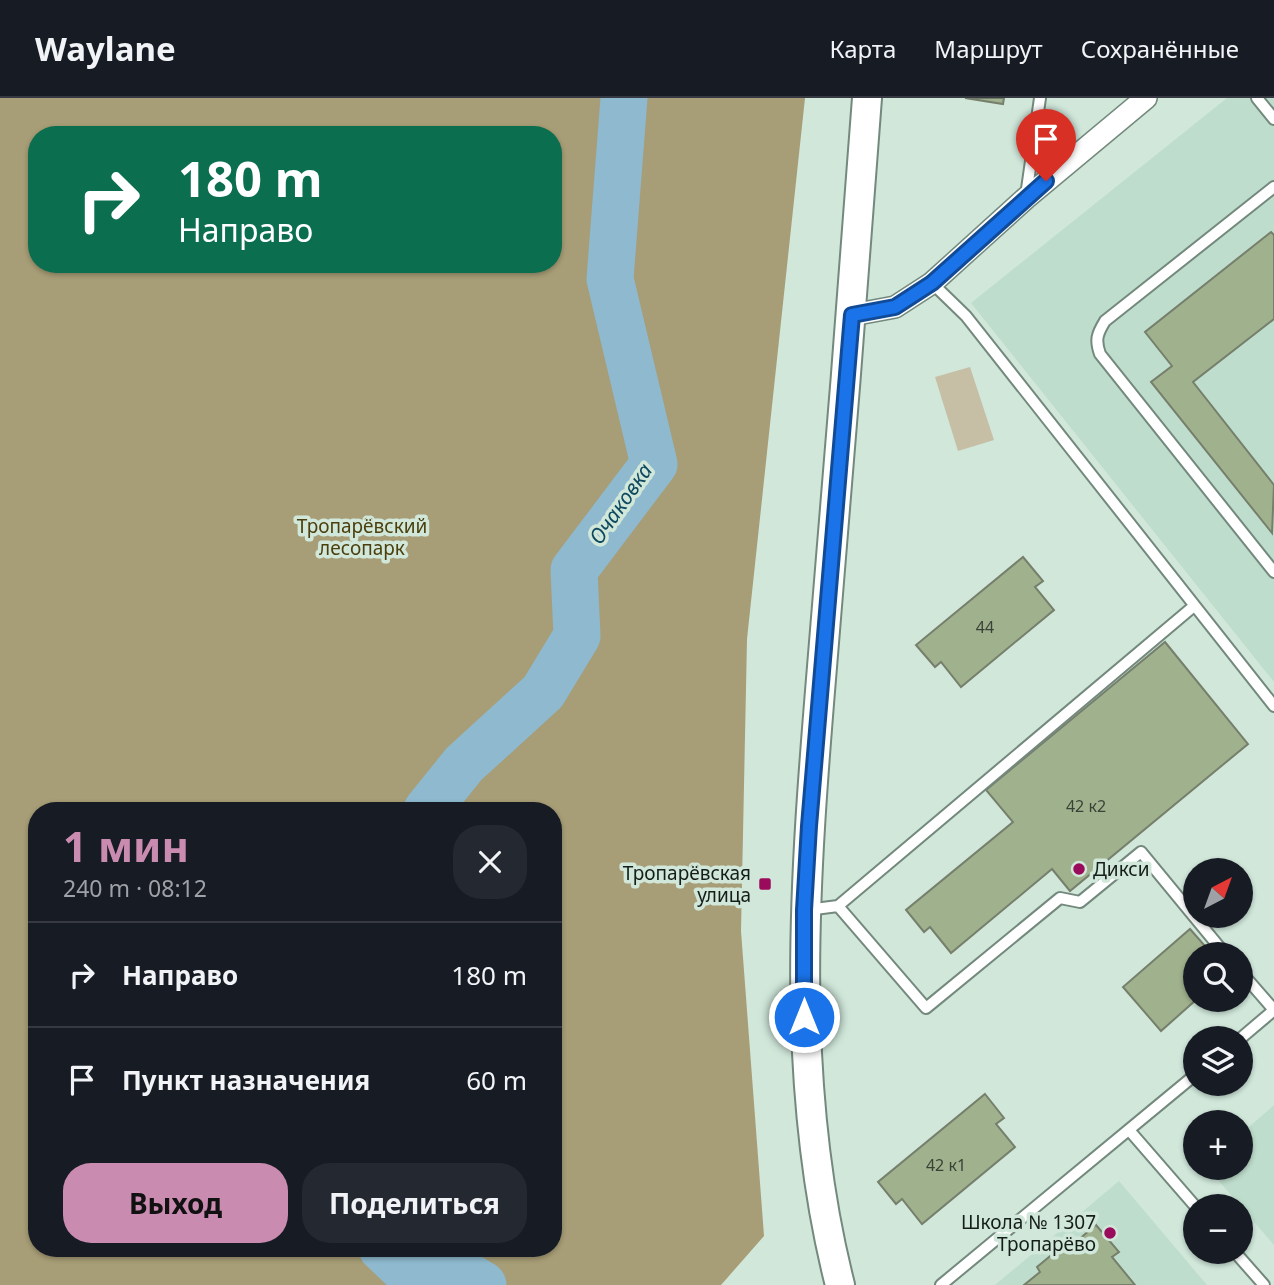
<!DOCTYPE html>
<html lang="ru">
<head>
<meta charset="utf-8">
<style>
  :root { --surface:#171b24; --page:#242831; --text:#f1f3f6; --muted:#9ea1a6; --line:#363941; --accent:#ca8bb1 }
  body { margin:0; font-family:"Noto Sans",sans-serif; background:var(--page); color:var(--text); height:100vh; display:flex; flex-direction:column; font-size:26px; white-space:nowrap }
  * { box-sizing:border-box; margin:0 }
  p { font-size:23px; color:var(--muted) }
  .icon { flex:none; width:38px; height:38px; fill:none; stroke:currentColor; stroke-width:2; stroke-linecap:round; stroke-linejoin:round }
  .map { position:relative; flex:1; overflow:hidden }
  .side { position:absolute; left:28px; top:704px; width:534px; height:455px; display:flex; flex-direction:column; background:var(--surface); border-radius:28px; box-shadow:0 2px 5px #0004 }
  .side>* { flex:none }
  .top-card { position:absolute; left:28px; top:28px; width:534px; height:147px; border-radius:28px; box-shadow:0 2px 5px #0004; background:#0b6e4f; color:#fff; overflow:hidden }
  .needle { width:46px; rotate:41deg }
  .controls { position:absolute; left:1183px; top:760px; display:grid; gap:14px }
  .controls a { display:grid; place-items:center; width:70px; height:70px; border-radius:50%; background:var(--surface); box-shadow:0 2px 5px #0004; font-size:35px }
  .pin { position:absolute; display:grid; place-items:center; width:60px; height:60px; color:#fff; margin:-72px -30px; border-radius:50% 50% 50% 0; rotate:-45deg; box-shadow:0 0 7px #0007 }
  .pin .icon { rotate:45deg }
  .me { position:absolute; width:77px; margin:-38px; rotate:0deg; stroke-linejoin:round; filter:drop-shadow(0 0 5px #0008) }
  .turn { display:flex; align-items:center; gap:24px; height:147px; padding:0 35px; font-size:32px }
  .turn .icon { width:91px; height:91px; stroke-width:2.5 }
  .turn b { display:block; font-size:49px; line-height:60px }
  .round { display:grid; place-items:center; flex:none; width:74px; height:74px; border-radius:28px; background:var(--page) }
  .summary { display:flex; align-items:center; justify-content:space-between; height:119px; padding:0 35px }
  h1 { font-size:42px; font-weight:700; line-height:52px; color:var(--accent) }
  .button { display:flex; gap:14px; margin-top:auto; padding:14px 35px }
  .button a { flex:1; height:80px; border-radius:28px; background:var(--accent); color:#111; font-size:28px; font-weight:700; line-height:80px; text-align:center }
  .button a+a { background:var(--page); color:var(--text) }
  ul { padding:0; list-style:none }
  li { display:flex; align-items:center; gap:21px; height:105px; padding:0 35px; border-top:2px solid var(--line) }
  li div { flex:1 }
  li b { display:block; font-size:26px }
  li em { font-style:normal }
  header { display:flex; align-items:center; gap:42px; box-sizing:border-box; height:98px; padding:0 35px; background:var(--surface); border-bottom:2px solid var(--line) }
  header strong { font-size:33px }
  nav { display:flex; gap:38px; margin-inline-start:auto; font-size:24px }
  .map>svg:first-child { display:block }
</style>
</head>
<body>
<header>
<strong>Waylane</strong>
<nav><a>Карта</a><a>Маршрут</a><a>Сохранённые</a></nav>
</header>
<div class="map">
<svg width="1274" height="1187" viewBox="0 0 1274 1187">
  <rect width="100%" height="100%" fill="#d0e7da"/>
  <path fill="#beddcc" d="M1227,0H1274V584L971,205Z
    M1274,1007V1147L1207,1069H1241V1036Z
    M1119,1083L1207,1187H995Z"/>
  <path fill="#c6bfa6" d="M970,269L994,342L958,353L935,279Z"/>
  <path fill="#a79d76" fill-rule="evenodd" d="M0,0H805L747,541L741,833L764,1138L721,1187H0ZM37,37H553V166H37ZM37,712H553V1150H37Z"/>
  <g fill="none" stroke-linecap="round" stroke-linejoin="round">
    <path stroke="#8eb9ce" stroke-width="47" d="M427,712L464,666L543,594L577,538L574,472L654,366L610,181L624,0
      M382,1150L405,1172L463,1175L483,1187"/>
  </g>
  <path fill="#a0b28d" stroke="#767f6c" stroke-width="2" d="M965,0H1004L1003,6Z
    M1271,134L1274,137V221L1193,284L1274,387L1272,435L1151,284L1172,268L1145,234Z
    M1023,459L1043,483L1035,489L1054,512L961,589L941,564L935,569L916,547Z
    M1165,544L1248,646L1070,793L1052,771L951,855L930,829L924,834L906,812L1013,724L986,692Z
    M1190,831L1212,856H1195L1197,901L1161,933L1123,889Z
    M985,996L1004,1020L996,1026L1015,1049L922,1126L902,1101L896,1106L878,1084Z
    M1096,1127L1119,1154L1112,1159L1135,1187H1024L1040,1174L1037,1169L1067,1144L1071,1148Z"/>
  <g fill="none" stroke-linecap="round" stroke-linejoin="round">
    <g stroke="#74897e" stroke-width="14">
      <path id="lane" d="M1257,0L1274,21
        M1274,89L1105,223C1097,236 1095,242 1100,256L1274,474
        M1026,98L1040,0
        M932,185L966,218L1274,608
        M838,808L926,910L1060,800L1080,804L1141,754L1225,856
        M807,812L838,808L1194,508
        M1241,874L1274,912
        M1241,940L1274,912
        M1129,1032L1195,1108
        M1234,1153L1264,1187
        M941,1187L1195,977"/>
    </g>
    <g stroke="#74897e" stroke-width="24">
      <path id="street" d="M852,217L895,209L932,185L1026,100L1146,0"/>
    </g>
    <g stroke="#74897e" stroke-width="32">
      <path id="secondary" d="M840,1187C784,967 808,743 826,520C841,347 854,173 867,0"/>
    </g>
    <use href="#lane" stroke="#fff" stroke-width="10"/>
    <use href="#street" stroke="#fff" stroke-width="21"/>
    <use href="#secondary" stroke="#fff" stroke-width="28"/>
  </g>
  <g fill="none" stroke-linecap="round" stroke-linejoin="round">
    <g stroke="#114b97" stroke-width="18">
      <path id="route" d="M804,919V812L809,728L852,217L895,209L932,185L1046,83"/>
    </g>
    <use href="#route" stroke="#1a73e8" stroke-width="12"/>
  </g>
  <g fill="#9a0b5c" stroke="#d0e7da" stroke-width="2.5">
    <circle cx="1079" cy="771" r="7"/>
    <rect x="758" y="779" width="14" height="14" rx="3.5"/>
    <circle cx="1110" cy="1135" r="7"/>
  </g>
  <g text-anchor="middle" stroke-width="7" stroke-linejoin="round" paint-order="stroke">
    <g font-size="16" fill="#384236">
      <text x="985" y="535">44</text>
      <text x="1086" y="714">42 к2</text>
      <text x="946" y="1073">42 к1</text>
    </g>
    <g font-size="19" fill="#4c3f0d" stroke="#d0e7da">
      <text x="362" y="435">Тропарёвский<tspan x="362" dy="22">лесопарк</tspan></text>
    </g>
    <g font-size="19" fill="#151d19" stroke="#d0e7da" text-anchor="end">
      <text x="1093" y="778" text-anchor="start">Дикси</text>
      <text x="751" y="782">Тропарёвская<tspan x="751" dy="22">улица</tspan></text>
      <text x="1096" y="1131">Школа № 1307<tspan x="1096" dy="22">Тропарёво</tspan></text>
    </g>
    <g font-size="21" font-style="italic" fill="#0e495f" stroke="#d0e7da">
      <text transform="translate(621 406) rotate(-55)" y="7">Очаковка</text>
    </g>
  </g>
</svg>
<div class="controls">
<a><svg class="needle" viewBox="-14 -14 28 28"><path d="M0-13l5 13h-10z" fill="#e53935"/><path d="M0 13l5-13h-10z" fill="#9ea1a6"/></svg></a>
<a><svg class="icon" aria-label="search" viewBox="0 0 24 24"><circle cx="10" cy="10" r="6"/><path d="M15 15l6 6"/></svg></a>
<a><svg class="icon" aria-label="layers" viewBox="0 0 24 24"><path d="M12 4l9 5-9 5-9-5zM3 14l9 5 9-5"/></svg></a>
<a>+</a>
<a>−</a>
</div>
<div class="pin" style="left:1046px;top:83px;background:#d93025"><svg class="icon" aria-label="arrive" viewBox="0 0 24 24"><path d="M6 21V4h12l-3 4 3 4H6"/></svg></div>
<svg class="me" style="left:804px;top:919px" viewBox="-20 -20 40 40"><circle r="17" fill="#1a73e8" stroke="#fff" stroke-width="3"/><path d="M0-11L8 9 0 5-8 9z" fill="#fff"/></svg>
<div class="top-card">
<div class="turn"><svg class="icon" aria-label="right" viewBox="0 0 24 24"><path d="M7 20v-9h11M14 6l5 5-5 5"/></svg><div><b>180 m</b>Направо</div></div>
</div>
<section class="side">
<div class="summary"><div><h1>1 мин</h1><p>240 m · 08:12</p></div><a class="round"><svg class="icon" aria-label="close" viewBox="0 0 24 24"><path d="M6 6l12 12M18 6L6 18"/></svg></a></div>
<ul>
<li><svg class="icon" aria-label="right" viewBox="0 0 24 24"><path d="M7 20v-9h11M14 6l5 5-5 5"/></svg><div><b>Направо</b></div><em>180 m</em></li>
<li><svg class="icon" aria-label="arrive" viewBox="0 0 24 24"><path d="M6 21V4h12l-3 4 3 4H6"/></svg><div><b>Пункт назначения</b></div><em>60 m</em></li>
</ul>
<div class="button"><a>Выход</a><a>Поделиться</a></div>
</section>
</div>
</body>
</html>
